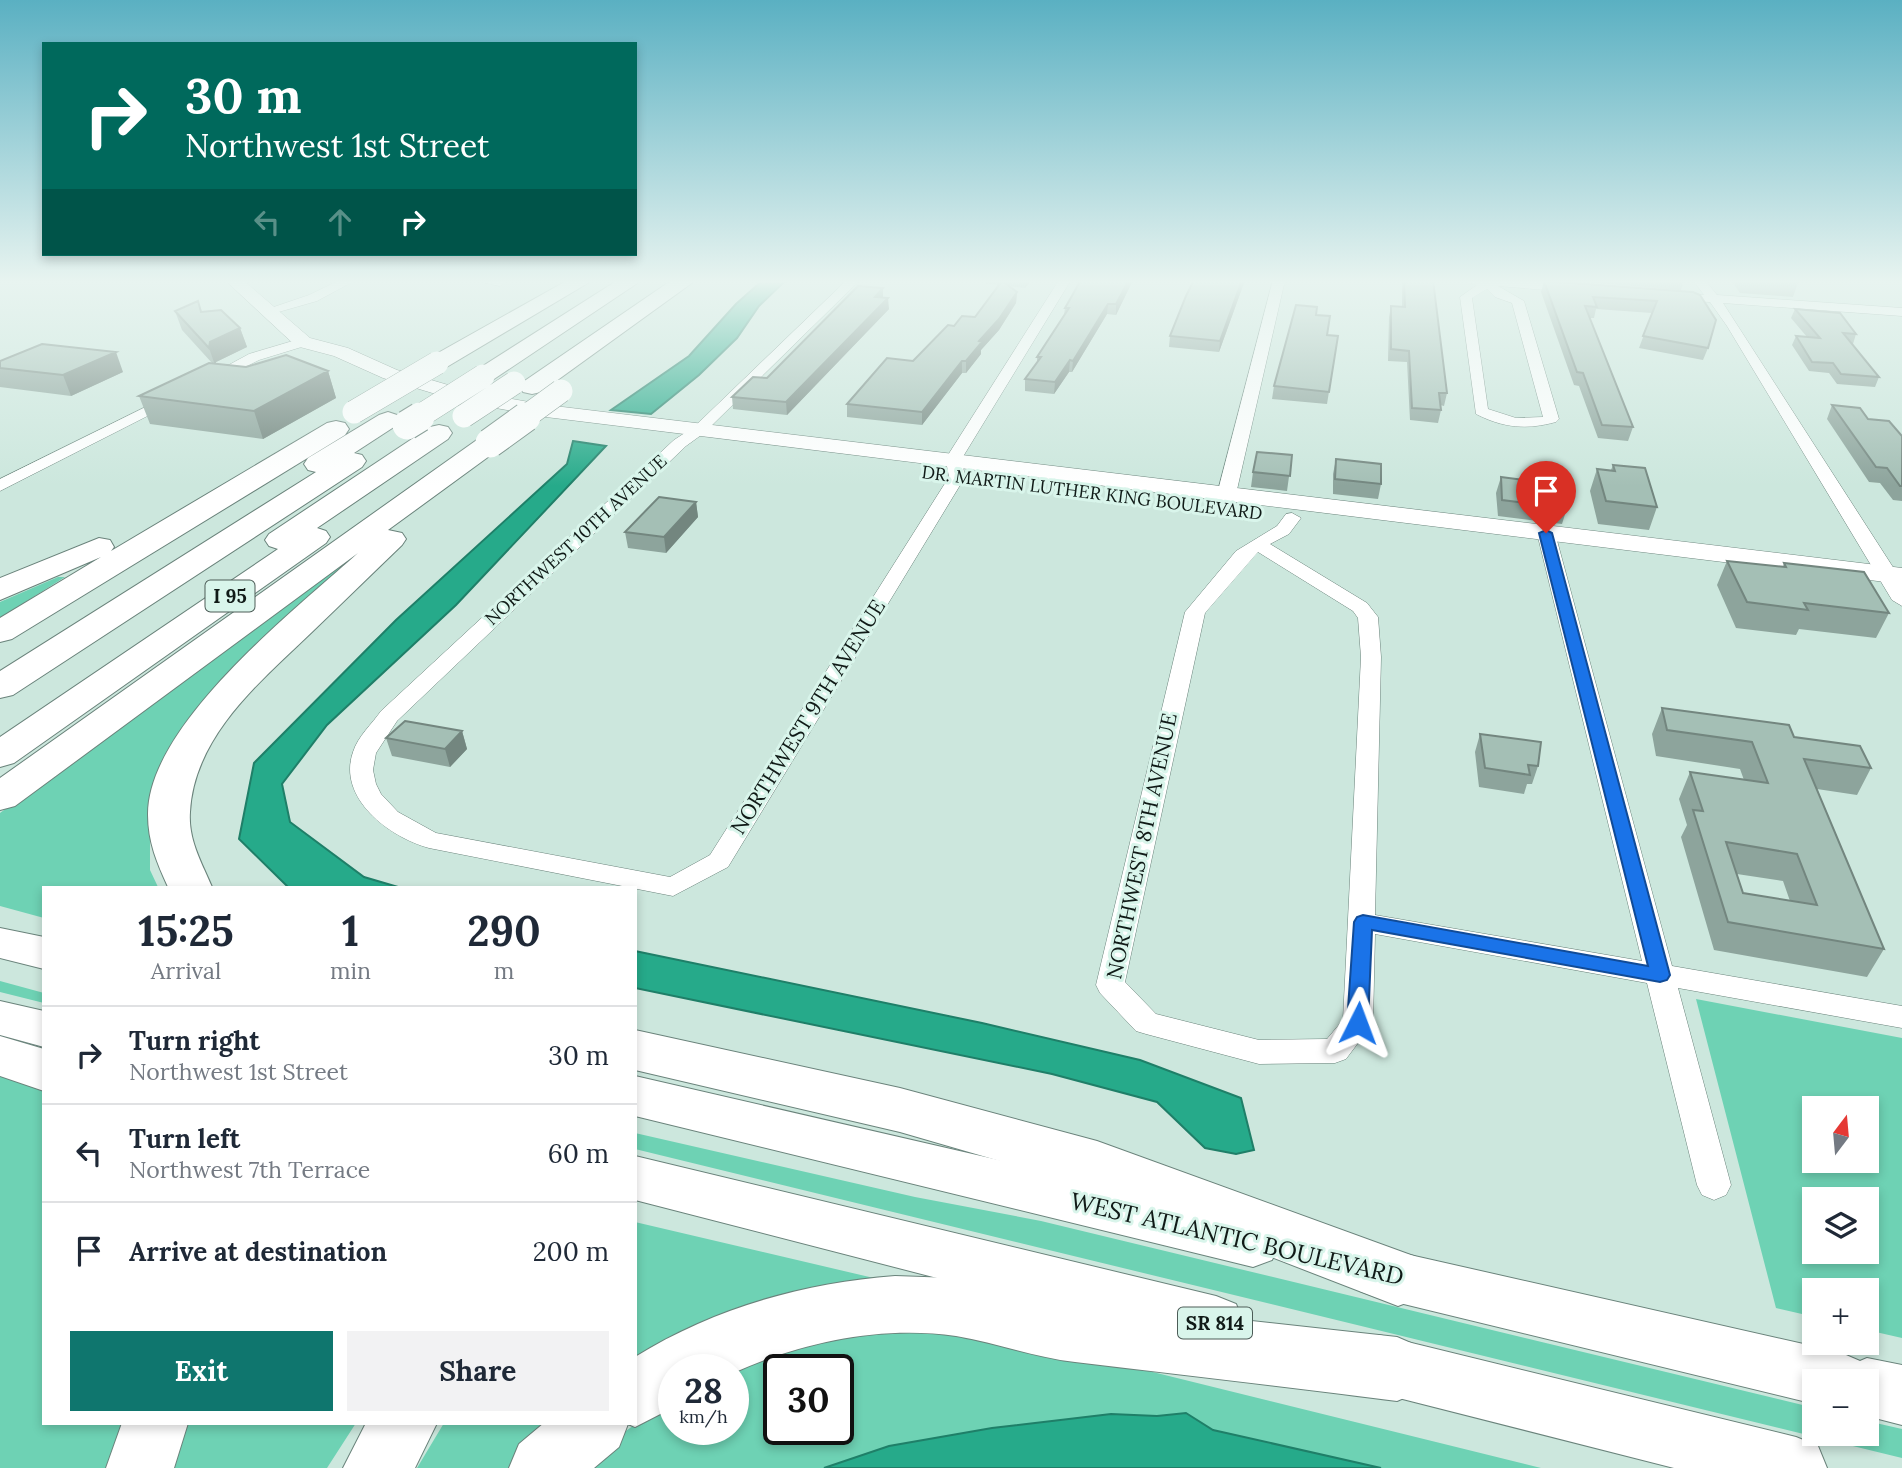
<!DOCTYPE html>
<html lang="en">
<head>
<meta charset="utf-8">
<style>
  :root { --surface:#fff; --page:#f2f2f3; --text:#1f2937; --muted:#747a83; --line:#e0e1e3; --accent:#0f766e }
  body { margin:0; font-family:Lora,serif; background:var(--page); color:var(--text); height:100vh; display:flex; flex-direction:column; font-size:26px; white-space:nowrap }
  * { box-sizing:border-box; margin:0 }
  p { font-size:23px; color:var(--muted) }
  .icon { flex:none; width:38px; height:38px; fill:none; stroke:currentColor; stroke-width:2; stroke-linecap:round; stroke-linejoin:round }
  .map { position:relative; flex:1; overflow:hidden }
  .panel { position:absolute; left:42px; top:886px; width:595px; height:539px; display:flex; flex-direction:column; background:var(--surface); border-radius:0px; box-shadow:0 4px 10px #0003 }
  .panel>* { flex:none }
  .top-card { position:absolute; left:42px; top:42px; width:595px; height:214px; border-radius:0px; box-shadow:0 4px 10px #0003; background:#00695c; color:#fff; overflow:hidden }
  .needle { width:46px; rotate:16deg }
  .controls { position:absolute; left:1802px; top:1096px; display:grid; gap:14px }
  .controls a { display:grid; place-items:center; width:77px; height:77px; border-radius:0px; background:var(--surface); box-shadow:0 4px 10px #0003; font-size:35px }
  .speed { position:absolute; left:658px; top:1354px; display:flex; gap:14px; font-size:35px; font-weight:700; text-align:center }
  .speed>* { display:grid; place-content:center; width:91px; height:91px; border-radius:50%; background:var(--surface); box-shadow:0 4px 10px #0003; line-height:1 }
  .speed small { font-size:18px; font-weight:400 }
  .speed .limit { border:4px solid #111; border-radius:10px; background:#fff; color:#111 }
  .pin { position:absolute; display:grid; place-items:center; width:60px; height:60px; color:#fff; margin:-72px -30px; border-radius:50% 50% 50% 0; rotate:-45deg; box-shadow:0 0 7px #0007 }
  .pin .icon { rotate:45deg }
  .me { position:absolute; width:77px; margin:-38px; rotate:3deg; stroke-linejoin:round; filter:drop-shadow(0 0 5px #0008) }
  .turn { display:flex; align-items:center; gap:24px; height:147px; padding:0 28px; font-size:32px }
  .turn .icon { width:91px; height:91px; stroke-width:2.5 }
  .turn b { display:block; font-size:49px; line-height:60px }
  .lanes { display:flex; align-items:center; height:66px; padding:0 28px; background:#0003; justify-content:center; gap:35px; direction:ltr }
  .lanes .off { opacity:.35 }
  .eta { display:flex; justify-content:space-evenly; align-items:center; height:119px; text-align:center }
  .eta b { font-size:42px; font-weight:700; line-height:49px }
  .action { display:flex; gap:14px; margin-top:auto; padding:14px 28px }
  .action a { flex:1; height:80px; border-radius:0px; background:var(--accent); color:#fff; font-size:28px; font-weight:700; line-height:80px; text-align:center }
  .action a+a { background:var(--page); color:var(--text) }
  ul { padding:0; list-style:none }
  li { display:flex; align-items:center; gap:21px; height:98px; padding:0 28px; border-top:2px solid var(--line) }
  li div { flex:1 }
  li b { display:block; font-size:26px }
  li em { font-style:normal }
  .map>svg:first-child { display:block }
</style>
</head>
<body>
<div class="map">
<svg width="1902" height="1468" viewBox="0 0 1902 1468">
  <rect width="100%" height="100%" fill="#cce7dd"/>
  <path fill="#6ed2b4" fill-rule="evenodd" d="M377,535L245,665L150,831V870L158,887H44V918L0,906V813Z
    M58,577H65L0,618V602Z
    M0,981L44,993V1003L0,992Z
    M1696,999L1902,1038V1338L1867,1330V1290H1815V1317L1776,1308ZM1815,1108H1867V1160H1815ZM1815,1199H1867V1251H1815Z
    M0,1069L44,1091V1423H126L113,1468H0Z
    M635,1133L915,1197L1041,1221L1815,1408V1433H1867V1421L1902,1429V1458L635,1149Z
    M635,1222L878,1279L635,1371Z
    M928,1324L1092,1357L1541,1468H1381L1213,1430L1186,1413L1157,1416L1111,1414L992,1428L889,1446L824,1468H575L674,1396V1430H733V1370H713L717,1368L784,1342ZM779,1370H838V1430H779Z
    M175,1423H356L327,1468H162Z
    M444,1423H563L513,1468H417Z"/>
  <path fill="#26aa8a" stroke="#1f7f68" stroke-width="2" d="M763,280H786L759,306L737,338L699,375L651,414L611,410L689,356L736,304Z
    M573,441L606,446L456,605L327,725L282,784L290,822L364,877L398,887H288L239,839L254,763L396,620L567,464Z
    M635,951L982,1023L1140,1060L1241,1098L1254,1150L1236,1154L1205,1148L1157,1102L1052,1074L635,988Z
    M1186,1413L1213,1430L1381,1468H824L889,1446L992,1428L1111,1414L1157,1416Z"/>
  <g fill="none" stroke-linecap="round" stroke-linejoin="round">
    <g stroke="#6a837b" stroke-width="1">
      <path id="street" d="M340,280H356L317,301L268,315L262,311L309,295Z
        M473,280H505L506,282L500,286Z
        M847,280H860L704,433L686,446L397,721L376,753L373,770L376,784L381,794L398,812L436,833L670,877L710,855L949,477L946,461L948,455L1059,280H1071L964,455L962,461L965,477L728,867L673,896L429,848C389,837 337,798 353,752C358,736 372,724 381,711L674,440L694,427Z
        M1273,280H1285L1236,494L1231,510L1222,515L1213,510Z
        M1458,280H1517L1575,285V291L1571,292L1498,286L1524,301L1559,419L1556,422C1527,430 1503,428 1476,414L1460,297L1477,285ZM1487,289L1495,297L1512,303L1543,417L1516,418L1488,409L1472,298Z
        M1693,280H1705L1717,295L1902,308V316L1723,303L1898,575L1902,582V606L1892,600L1727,326L1710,302L1671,300L1665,296L1671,292L1704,295Z
        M303,338L308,339V345L259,360L213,383H203L201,380L249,354Z
        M172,394L179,398L177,401L0,491V479Z
        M1292,513L1301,518L1289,534L1270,544L1367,603L1378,617L1381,657L1375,915L1642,961L1537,533L1546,528L1555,533L1672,966L1902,1006V1028L1678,988L1731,1185L1726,1195L1714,1200L1702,1195L1697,1185L1647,983L1375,934L1373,1023L1346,1059L1335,1063L1259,1064L1146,1034L1136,1031L1100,993L1096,985L1185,612L1236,551L1277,526L1286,514ZM1258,552L1353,611L1358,618L1361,657L1343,1020L1327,1039L1259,1040L1156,1014L1125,982L1205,613Z"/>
    </g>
    <g stroke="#6a837b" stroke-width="1">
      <path id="secondary" d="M225,280H243L310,338L348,348L397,370L472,392L546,405L1902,568V584L546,417L462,402L383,378L334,356L296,346Z"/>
    </g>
    <g stroke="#6a837b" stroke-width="2">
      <path id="primary" d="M0,928L44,937V969L0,958Z
        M0,1001L44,1011V1047L0,1035Z
        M635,1076L1253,1219L1272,1226L1280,1243L1272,1260L1253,1267L635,1116Z
        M635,1156L1216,1296L1236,1304L1244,1323L1236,1342L1216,1350L635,1200Z
        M1379,1248L1839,1352L1860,1361L1867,1358L1902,1365V1425L1867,1416V1381H1815V1404L1379,1298L1360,1291L1352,1273L1360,1255Z
        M1379,1335L1796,1437L1818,1446L1827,1468H1674L1379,1393L1358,1384L1350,1364L1358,1344Z"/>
    </g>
    <g stroke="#6a837b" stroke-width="2">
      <path id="highway" d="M568,280H593L445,368H429L425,363L429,358Z
        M618,280H642L491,381L483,383L475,381L471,376L475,371Z
        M672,280H696L541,392L532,394L523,392L520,387L523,382Z
        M388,412L397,415L401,420L397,425L354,453L362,455L366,461L362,467L13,695L0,698V671L316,472L308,470L304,464L308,458L379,415Z
        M336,421L345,423L349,429L345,435L12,639L0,642V618L101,557L0,600V578L99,538L110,540L114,547L111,551L327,423Z
        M439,425L448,427L452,433L448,439L317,528L326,531L330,537L326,543L14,763L0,767V737L278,549L269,546L265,540L269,534L430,427Z
        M490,435L499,437L503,443L499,449L388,530L402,533L406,539L402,545C372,574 343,602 313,631C262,680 194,735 190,812C188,840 202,863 212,887H168C157,863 148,842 148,815C147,725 295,610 358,553L15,806L0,810V778L481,437Z
        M635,1030L900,1088L1097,1141L1419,1258L1428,1278L1419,1298L1398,1306L1090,1187L900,1132L635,1070Z
        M0,1036L44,1049V1091L0,1076Z
        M895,1276L952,1278L1071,1301L1397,1337L1420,1347L1429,1369L1420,1391L1397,1401C1290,1387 1183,1375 1075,1362C1035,1357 996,1343 956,1336C882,1325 801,1342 733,1373V1370H674V1407L635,1427L628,1424L619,1447L594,1468H509L519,1444L544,1423H635V1357C714,1308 804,1283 895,1276Z
        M122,1423H188L174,1468H106Z
        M366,1423H437L415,1468H343Z"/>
    </g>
    <use href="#street" fill="#fff" fill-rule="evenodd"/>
    <use href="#secondary" fill="#fff" fill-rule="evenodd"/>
    <use href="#primary" fill="#fff" fill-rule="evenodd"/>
    <use href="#highway" fill="#fff" fill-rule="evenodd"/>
    <g stroke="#6a837b" stroke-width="24" stroke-linecap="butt">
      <path id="highway-bridge-far1" d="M354,412L437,363
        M464,416L514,383
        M417,418L483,376
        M524,418L561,391"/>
    </g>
    <g stroke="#6a837b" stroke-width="31" stroke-linecap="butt">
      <path id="highway-bridge" d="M407,425L420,417
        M490,443L526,417"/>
    </g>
    <use href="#highway-bridge-far1" stroke="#fff" stroke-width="23"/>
    <use href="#highway-bridge" stroke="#fff" stroke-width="29"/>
  </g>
  <path fill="#8da49c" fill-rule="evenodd" d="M986,280H1031L1025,288L1008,286L1017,292L1016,303L999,330L981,350V354L966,373H962L922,425L847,417V404L913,361L954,326L975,317L999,285L986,284Z
    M1133,280L1116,315L1107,314L1072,372H1069L1054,394L1025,391V379L1037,363V357L1064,315L1065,308Z
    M1245,280L1219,352L1169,347L1170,336Z
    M1402,280H1433L1447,393L1444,406L1440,405L1441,410L1438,423L1410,420L1407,362L1388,361L1389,317L1391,306L1402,307Z
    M1558,280H1684L1681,290Z
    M1731,280H1799L1793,297L1740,293Z
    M1544,281L1693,292L1708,348L1703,360L1639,348L1652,313L1596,309L1594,318H1590L1633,427L1628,441L1598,438L1579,386L1574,385L1541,292Z
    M883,288V297L889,309L787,415L733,409L732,397L767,378Z
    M198,301L202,312L240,328L247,347L216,362V364L246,367L328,371L336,398L263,439L150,424L139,396L212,363L182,330L175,311Z
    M1795,309L1856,334L1853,344L1851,343L1879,377L1875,387L1837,384L1829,373L1809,371L1792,345L1796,336L1807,337L1791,318Z
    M1316,315L1327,335L1338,336L1327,404L1272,399L1274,386Z
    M0,361L123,372L71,396L0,387Z
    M1832,405L1868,419L1902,436V501L1893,500L1880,483L1869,482L1827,419Z
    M1292,455L1287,491L1251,487L1253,472Z
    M1336,459L1381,484L1378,499L1333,494V474Z
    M1613,465L1657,507L1649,530L1598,524L1590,491L1597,469L1611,470Z
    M1501,477L1567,508L1562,524L1498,516L1496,493Z
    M696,502L698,517L666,553L628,548L625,532Z
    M1727,561L1783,567L1784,563L1889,613L1876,638L1799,629L1796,635L1736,628L1717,585Z
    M1662,708L1794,737L1871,768L1857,795L1817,789L1884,949L1867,977L1714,950L1681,837L1687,825L1679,799L1690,772L1744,780L1740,769L1656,756L1652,734ZM1737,874L1783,881L1790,901L1743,893Z
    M462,731L467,749L450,767L392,756L386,738Z
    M1480,734L1538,766L1532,784H1527L1524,794L1479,787L1475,752Z"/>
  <path fill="#73867f" d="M1026,280H1031L1025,288V282Z
    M1129,280H1133L1116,315V304Z
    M1242,280H1245L1219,352L1220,341Z
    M883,288V299L875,297Z
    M1017,292L1016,303L999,330L981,350V354L966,373V361L979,341Z
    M888,298L889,309L787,415L786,402Z
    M1108,304L1107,314L1072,372L1073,361Z
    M240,328L247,347L216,362V368L209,348L210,342Z
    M116,352L123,372L71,396L63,375Z
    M1070,360L1069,372L1054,394L1055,382Z
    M962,361V373L922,425V412Z
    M328,371L336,398L263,439L254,411Z
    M696,502L698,517L666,553L664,537Z
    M462,731L467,749L450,767L445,749Z"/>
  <path fill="#a4bfb5" stroke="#73867f" stroke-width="2" fill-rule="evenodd" d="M1081,280H1129L1116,304H1108L1073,361L1070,360L1055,382L1025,379L1041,357H1037L1069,308H1065Z
    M1194,280H1242L1220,341L1170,336L1186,296Z
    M1404,280H1433L1447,393H1439L1441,410L1412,408L1409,351L1391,349V306L1405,307Z
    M1002,281L1017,292L999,319L979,341L982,342L966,361H962L922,412L847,404L887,358L913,361L948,325L954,326L962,316L975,317Z
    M1544,281L1693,292L1700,295L1716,320L1708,348L1643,336L1657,301L1593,297L1597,307L1585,306L1633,427L1602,425L1583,373L1577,372Z
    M858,286L883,288L875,297L888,298L786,402L732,397L753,377L767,378Z
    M198,301L201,312L221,310L240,328L210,342L209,348L175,311Z
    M1296,305L1317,307L1316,315L1330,316L1327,335L1338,336L1329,392L1274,386Z
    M1795,309L1840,313L1856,334L1843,333L1879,377L1841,374L1833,363L1812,362L1796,336L1820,338Z
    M42,344L116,352L63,375L0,368V361Z
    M286,355L328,371L254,411L139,396L209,363L246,367Z
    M1832,405L1860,408L1868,419L1889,421L1902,436V486H1900L1887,468L1876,467Z
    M1257,452L1292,455L1290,476L1253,472Z
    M1336,459L1381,464V484L1335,479Z
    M1613,465L1645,468L1657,507L1606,501L1597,469L1615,471Z
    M1501,477L1563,485L1567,508L1502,500Z
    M659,497L696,502L664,537L625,532Z
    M1727,561L1786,567L1784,563L1864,572L1889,613L1804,603L1808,610L1747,602Z
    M1662,708L1789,725L1794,737L1860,746L1871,768L1804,759L1884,949L1728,922L1693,810L1703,811L1690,772L1768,783L1752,742L1667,730ZM1726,842L1797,854L1817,905L1743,893Z
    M405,721L462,731L445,749L386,738Z
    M1480,734L1541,742L1538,766L1528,765L1530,775L1485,768Z"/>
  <linearGradient id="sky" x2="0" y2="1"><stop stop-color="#5ab0c2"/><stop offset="0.58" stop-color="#e8f4f0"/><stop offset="1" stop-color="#e8f4f0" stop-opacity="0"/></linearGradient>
  <rect width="1902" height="486" fill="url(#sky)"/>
  <path fill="#1a73e8" stroke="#114b97" stroke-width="2" d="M1546,530L1552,533L1670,975L1667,980L1660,982L1372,930L1368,1023L1365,1028L1358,1030L1350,1028L1347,1023L1354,922L1357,917L1363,915L1648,966L1539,533Z"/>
  <g text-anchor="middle" stroke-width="6" stroke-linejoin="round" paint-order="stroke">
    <g font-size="18" fill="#101a17" stroke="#d9f5eb">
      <text transform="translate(1092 493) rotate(7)" y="6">DR. MARTIN LUTHER KING BOULEVARD</text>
      <text transform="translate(576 540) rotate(-43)" y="6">NORTHWEST 10TH AVENUE</text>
    </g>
    <g fill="#d9f5eb" stroke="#4c5c57" stroke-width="2">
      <rect x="205.5" y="580.5" width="49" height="31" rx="5"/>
      <rect x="1178" y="1307.5" width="74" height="31" rx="5"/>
    </g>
    <g font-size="19" font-weight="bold" fill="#101a17">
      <text x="230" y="603">I 95</text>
      <text x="1215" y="1330">SR 814</text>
    </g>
    <g font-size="21" fill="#101a17" stroke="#d9f5eb">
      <text transform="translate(808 717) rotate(-58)" y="7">NORTHWEST 9TH AVENUE</text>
      <text transform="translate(1142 846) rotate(-78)" y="7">NORTHWEST 8TH AVENUE</text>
    </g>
    <g font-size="24" fill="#101a17" stroke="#d9f5eb">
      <text transform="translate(1237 1239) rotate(13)" y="8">WEST ATLANTIC BOULEVARD</text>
    </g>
  </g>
</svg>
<div class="controls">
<a><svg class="needle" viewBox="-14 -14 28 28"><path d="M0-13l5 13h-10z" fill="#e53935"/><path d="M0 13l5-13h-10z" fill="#747a83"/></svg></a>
<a><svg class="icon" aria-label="layers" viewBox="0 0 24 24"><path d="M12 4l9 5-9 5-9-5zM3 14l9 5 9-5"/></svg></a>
<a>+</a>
<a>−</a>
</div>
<div class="speed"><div>28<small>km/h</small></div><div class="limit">30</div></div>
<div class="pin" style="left:1546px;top:533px;background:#d93025"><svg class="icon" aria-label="arrive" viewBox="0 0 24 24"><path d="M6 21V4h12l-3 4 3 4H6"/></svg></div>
<svg class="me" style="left:1358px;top:1023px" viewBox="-20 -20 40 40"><path d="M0-17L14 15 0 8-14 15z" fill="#1a73e8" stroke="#fff" stroke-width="4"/></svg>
<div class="top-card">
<div class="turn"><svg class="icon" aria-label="right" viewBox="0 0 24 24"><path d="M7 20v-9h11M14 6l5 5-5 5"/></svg><div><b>30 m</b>Northwest 1st Street</div></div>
<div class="lanes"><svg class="icon off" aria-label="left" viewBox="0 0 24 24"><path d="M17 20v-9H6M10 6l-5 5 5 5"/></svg><svg class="icon off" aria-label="ahead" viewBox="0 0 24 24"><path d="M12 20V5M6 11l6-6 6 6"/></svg><svg class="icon" aria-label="right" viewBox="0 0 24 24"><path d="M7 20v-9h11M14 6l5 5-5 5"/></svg></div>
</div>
<section class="panel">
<div class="eta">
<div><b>15:25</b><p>Arrival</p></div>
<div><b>1</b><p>min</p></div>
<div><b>290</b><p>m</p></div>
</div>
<ul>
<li><svg class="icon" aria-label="right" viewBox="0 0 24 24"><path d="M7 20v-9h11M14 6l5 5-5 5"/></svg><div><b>Turn right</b><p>Northwest 1st Street</p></div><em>30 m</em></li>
<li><svg class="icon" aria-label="left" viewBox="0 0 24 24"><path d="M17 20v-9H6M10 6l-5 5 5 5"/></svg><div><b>Turn left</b><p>Northwest 7th Terrace</p></div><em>60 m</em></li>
<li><svg class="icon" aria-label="arrive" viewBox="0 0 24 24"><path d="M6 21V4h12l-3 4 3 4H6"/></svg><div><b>Arrive at destination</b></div><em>200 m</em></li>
</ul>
<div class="action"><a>Exit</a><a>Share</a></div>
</section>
</div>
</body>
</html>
